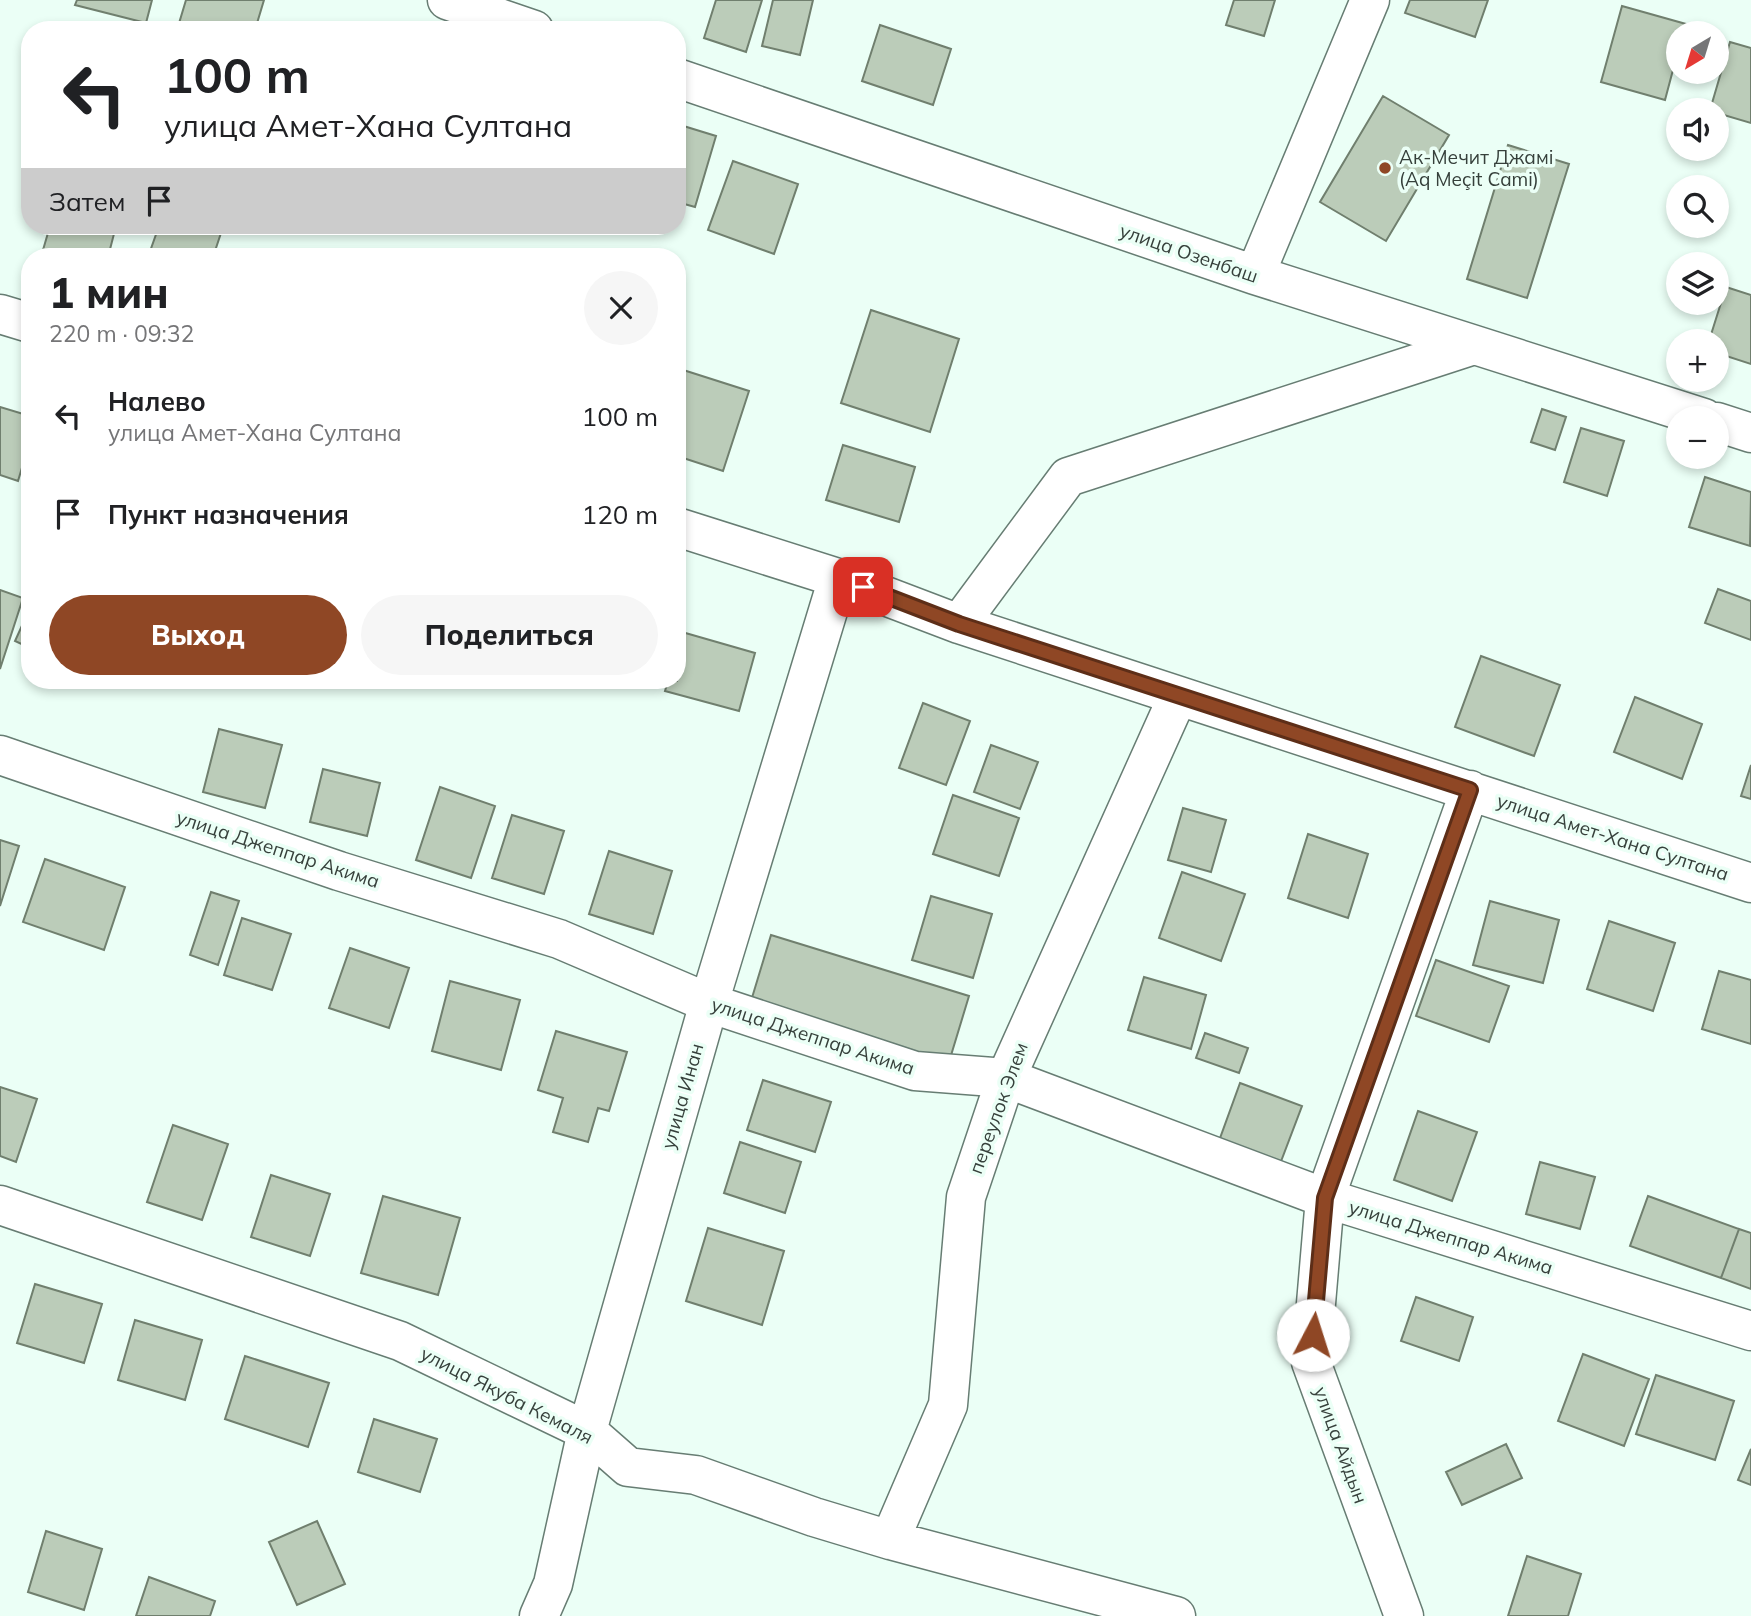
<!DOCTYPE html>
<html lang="ru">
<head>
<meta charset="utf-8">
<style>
  :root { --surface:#fff; --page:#f6f6f6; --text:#202124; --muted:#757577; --accent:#8f4725 }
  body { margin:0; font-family:Mulish,sans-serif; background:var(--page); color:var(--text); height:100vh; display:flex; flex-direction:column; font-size:26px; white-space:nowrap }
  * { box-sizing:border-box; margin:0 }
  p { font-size:23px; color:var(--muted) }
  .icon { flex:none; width:38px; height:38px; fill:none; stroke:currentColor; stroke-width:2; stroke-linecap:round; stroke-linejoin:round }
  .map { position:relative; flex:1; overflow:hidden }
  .panel { position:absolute; left:21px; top:248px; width:665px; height:441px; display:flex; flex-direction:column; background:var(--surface); border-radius:28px; box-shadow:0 4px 10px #0003 }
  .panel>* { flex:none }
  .hud { position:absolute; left:21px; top:21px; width:665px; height:214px; border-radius:28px; box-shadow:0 4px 10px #0003; background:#fff; color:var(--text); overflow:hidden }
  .needle { width:46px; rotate:218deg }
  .buttons { position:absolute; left:1666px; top:21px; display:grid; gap:14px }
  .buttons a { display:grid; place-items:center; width:63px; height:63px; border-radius:50%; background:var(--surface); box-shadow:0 4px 10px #0003; font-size:35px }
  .pin { position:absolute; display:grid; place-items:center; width:60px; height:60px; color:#fff; margin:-30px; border-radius:14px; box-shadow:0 4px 10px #0006 }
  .me { position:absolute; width:77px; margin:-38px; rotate:5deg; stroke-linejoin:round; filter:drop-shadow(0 0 5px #0008) }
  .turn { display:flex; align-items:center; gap:24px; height:147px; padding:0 28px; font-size:32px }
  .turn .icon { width:91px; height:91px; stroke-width:2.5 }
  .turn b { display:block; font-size:49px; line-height:60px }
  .then { display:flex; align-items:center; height:66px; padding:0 28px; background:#0003; gap:14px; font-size:26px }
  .round { display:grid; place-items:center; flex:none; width:74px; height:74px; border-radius:37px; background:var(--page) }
  .headline { display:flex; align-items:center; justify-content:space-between; height:119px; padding:0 28px }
  h1 { font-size:42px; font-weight:800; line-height:52px }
  .button { display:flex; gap:14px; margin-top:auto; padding:14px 28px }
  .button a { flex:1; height:80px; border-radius:42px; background:var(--accent); color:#fff; font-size:28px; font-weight:800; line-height:80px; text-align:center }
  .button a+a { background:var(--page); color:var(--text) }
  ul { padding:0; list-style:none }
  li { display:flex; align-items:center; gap:21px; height:98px; padding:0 28px }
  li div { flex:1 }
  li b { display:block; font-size:26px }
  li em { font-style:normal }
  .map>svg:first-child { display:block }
</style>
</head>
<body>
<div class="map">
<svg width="1751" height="1616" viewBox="0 0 1751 1616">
  <rect width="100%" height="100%" fill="#ebfff6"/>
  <path fill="#bbccb9" stroke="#707f6e" stroke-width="2" d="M77,0H152L146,23L75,5Z
    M186,0H264L255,30H177Z
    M716,0H762L746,52L704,38Z
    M773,0H813L800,55L762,46Z
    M1234,0H1275L1264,36L1226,25Z
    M1410,0H1488L1475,37L1405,13Z
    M1622,6L1686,24L1683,33H1678V51L1665,100L1601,82Z
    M880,25L951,49L933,105L862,81Z
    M1730,42L1751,48V123L1717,113V110H1710Z
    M1383,96L1449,135L1386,241L1320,202Z
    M677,124L716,136L695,207L677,202Z
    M1508,145L1569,164L1527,298L1467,279Z
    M733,161L798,184L774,254L708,230Z
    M50,226H116L108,257H70L43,250Z
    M159,226H209L222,230L213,257H148Z
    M1726,287L1751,295V364L1717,353V341H1709Z
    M871,310L959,339L930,432L841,403Z
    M677,368L749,391L723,471L677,456Z
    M0,407L30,416V441L18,481L0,475Z
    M1542,409L1566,417L1555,450L1531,442Z
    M1581,428L1624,441L1607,496L1564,482Z
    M843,445L915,467L899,522L826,500Z
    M1705,477L1751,492L1750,546L1689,527Z
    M1718,589L1751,601V640L1705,623Z
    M0,590L23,598L0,669Z
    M30,608V648L15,641Z
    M682,632L755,653L739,711L665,691L668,681H677V647Z
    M1481,656L1560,685L1534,756L1455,727Z
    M1635,697L1702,724L1682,779L1614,752Z
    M923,703L970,721L946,785L899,768Z
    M219,729L282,745L265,808L203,792Z
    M991,745L1038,762L1020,809L974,792Z
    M1751,765V799L1741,796Z
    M323,769L380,783L367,836L310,822Z
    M440,787L495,806L471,878L416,860Z
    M953,795L1019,818L999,876L933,854Z
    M1183,808L1226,820L1211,872L1168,860Z
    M512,815L564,831L544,894L492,878Z
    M1308,834L1368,854L1348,918L1288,898Z
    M0,840L19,846L0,906Z
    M609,851L672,871L653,934L589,914Z
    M45,859L125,887L104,950L23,922Z
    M1182,872L1245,894L1221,961L1159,938Z
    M211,892L239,901L218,965L190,955Z
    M931,896L992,914L973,978L912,960Z
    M1490,901L1559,920L1543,983L1473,965Z
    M242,918L291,934L272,990L224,975Z
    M1609,921L1675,943L1653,1011L1587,989Z
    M771,935L969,996L949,1062L751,1001Z
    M350,948L409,968L389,1028L329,1008Z
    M1436,960L1509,986L1489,1042L1416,1016Z
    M1719,971L1751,980V1044L1702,1029Z
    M1144,977L1206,995L1191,1049L1128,1030Z
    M450,981L520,1000L501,1070L432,1051Z
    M556,1031L627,1052L609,1111L598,1108L588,1142L553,1132L563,1098L538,1090Z
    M1205,1033L1248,1048L1239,1073L1196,1058Z
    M763,1080L831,1102L815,1152L747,1130Z
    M1240,1083L1302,1106L1280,1164L1219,1141Z
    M0,1087L37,1099L16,1162L0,1156Z
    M1418,1111L1477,1132L1452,1201L1394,1180Z
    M173,1125L228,1144L202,1220L147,1202Z
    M740,1142L801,1162L785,1213L724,1193Z
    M1540,1162L1595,1177L1580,1229L1526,1214Z
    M271,1175L330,1194L310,1256L251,1237Z
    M383,1196L460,1218L438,1295L361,1273Z
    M1648,1196L1739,1229L1721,1278L1630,1246Z
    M708,1228L784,1251L762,1325L686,1301Z
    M1739,1229L1751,1233V1289L1721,1278Z
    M35,1284L102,1304L84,1363L17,1343Z
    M1416,1297L1473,1317L1459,1361L1401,1341Z
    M135,1320L202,1340L185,1400L118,1380Z
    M1583,1354L1649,1379L1624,1446L1558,1421Z
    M245,1356L329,1383L308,1447L225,1419Z
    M1656,1375L1734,1401L1715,1460L1636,1434Z
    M374,1419L437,1439L420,1492L358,1472Z
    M1506,1444L1522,1478L1462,1505L1446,1472Z
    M1751,1449V1485L1738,1480Z
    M317,1521L345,1584L297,1605L269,1542Z
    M46,1531L102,1549L84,1610L28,1592Z
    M1527,1556L1581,1574L1568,1616H1508Z
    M149,1577L215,1601L210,1616H136Z"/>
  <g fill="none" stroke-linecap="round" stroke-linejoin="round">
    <g stroke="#677d73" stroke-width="41">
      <path id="minor" d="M447,0L534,30
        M677,78L1255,275L1704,418
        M1255,275L1370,0
        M0,314L30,323
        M1717,422L1751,433
        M677,527L838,578L959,624L1751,883
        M959,624L1068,477L1474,345
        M0,755L339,871L559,939L709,1003L915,1071L1006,1078L1325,1198L1751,1331
        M0,1205L400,1341L587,1431L628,1467L696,1475L814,1517L890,1540L1176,1616
        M890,1540L948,1405L966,1197L1006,1078L1178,696
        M539,1616L553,1584L587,1431L709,1003L838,578
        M1404,1616L1311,1362L1325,1198L1470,790"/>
    </g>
    <use href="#minor" stroke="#fff" stroke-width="38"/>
  </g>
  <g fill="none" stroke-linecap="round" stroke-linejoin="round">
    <g stroke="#5d2e18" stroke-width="18">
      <path id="route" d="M863,587L959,624L1470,790L1325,1198L1313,1335"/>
    </g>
    <use href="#route" stroke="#8f4725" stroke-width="12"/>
  </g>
  <circle fill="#8f4725" stroke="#ebfff6" stroke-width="2.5" cx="1385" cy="168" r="7"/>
  <g text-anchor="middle" stroke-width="7" stroke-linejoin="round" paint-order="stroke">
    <g font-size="19" fill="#36403b" stroke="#ebfff6" text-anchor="start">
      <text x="1399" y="164">Ак-Мечит Джамі<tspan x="1399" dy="22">(Aq Meçit Cami)</tspan></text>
    </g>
    <g font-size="19" fill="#36403b" stroke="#ebfff6">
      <text transform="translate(1189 253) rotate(19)" y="7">улица Озенбаш</text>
      <text transform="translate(1613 837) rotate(18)" y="7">улица Амет-Хана Султана</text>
      <text transform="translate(278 849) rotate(18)" y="7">улица Джеппар Акима</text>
      <text transform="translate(813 1036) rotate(18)" y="7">улица Джеппар Акима</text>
      <text transform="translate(682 1096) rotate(-74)" y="7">улица Инан</text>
      <text transform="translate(998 1108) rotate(-70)" y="7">переулок Элем</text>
      <text transform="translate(1451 1237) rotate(17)" y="7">улица Джеппар Акима</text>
      <text transform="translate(507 1395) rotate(27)" y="7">улица Якуба Кемаля</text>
      <text transform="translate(1341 1445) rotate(70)" y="7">улица Айдын</text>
    </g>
  </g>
</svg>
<div class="buttons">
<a><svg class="needle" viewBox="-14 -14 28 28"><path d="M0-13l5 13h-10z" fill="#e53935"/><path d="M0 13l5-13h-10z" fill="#757577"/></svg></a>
<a><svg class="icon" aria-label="sound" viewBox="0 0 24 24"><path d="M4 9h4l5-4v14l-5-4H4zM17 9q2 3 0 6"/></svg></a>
<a><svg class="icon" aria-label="search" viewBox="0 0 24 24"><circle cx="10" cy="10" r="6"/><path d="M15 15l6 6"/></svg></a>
<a><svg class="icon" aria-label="layers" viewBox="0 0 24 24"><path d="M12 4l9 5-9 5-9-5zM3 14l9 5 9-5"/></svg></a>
<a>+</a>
<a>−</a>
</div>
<div class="pin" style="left:863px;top:587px;background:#d93025"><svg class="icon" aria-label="arrive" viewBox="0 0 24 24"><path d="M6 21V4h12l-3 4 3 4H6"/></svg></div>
<svg class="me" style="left:1313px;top:1335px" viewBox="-20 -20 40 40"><circle r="19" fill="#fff"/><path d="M0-13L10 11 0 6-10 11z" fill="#8f4725"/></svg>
<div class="hud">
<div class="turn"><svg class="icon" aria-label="left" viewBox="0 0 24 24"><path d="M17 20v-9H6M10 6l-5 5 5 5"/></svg><div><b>100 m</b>улица Амет-Хана Султана</div></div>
<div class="then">Затем<svg class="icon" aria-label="arrive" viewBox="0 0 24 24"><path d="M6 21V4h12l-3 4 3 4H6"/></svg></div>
</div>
<section class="panel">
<div class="headline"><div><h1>1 мин</h1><p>220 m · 09:32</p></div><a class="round"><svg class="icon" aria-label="close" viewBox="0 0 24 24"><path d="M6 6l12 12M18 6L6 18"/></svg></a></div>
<ul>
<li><svg class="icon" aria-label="left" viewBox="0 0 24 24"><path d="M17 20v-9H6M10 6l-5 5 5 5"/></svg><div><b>Налево</b><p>улица Амет-Хана Султана</p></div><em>100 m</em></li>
<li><svg class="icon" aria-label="arrive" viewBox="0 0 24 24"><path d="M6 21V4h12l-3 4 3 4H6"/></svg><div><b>Пункт назначения</b></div><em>120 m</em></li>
</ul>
<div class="button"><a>Выход</a><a>Поделиться</a></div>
</section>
</div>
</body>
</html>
